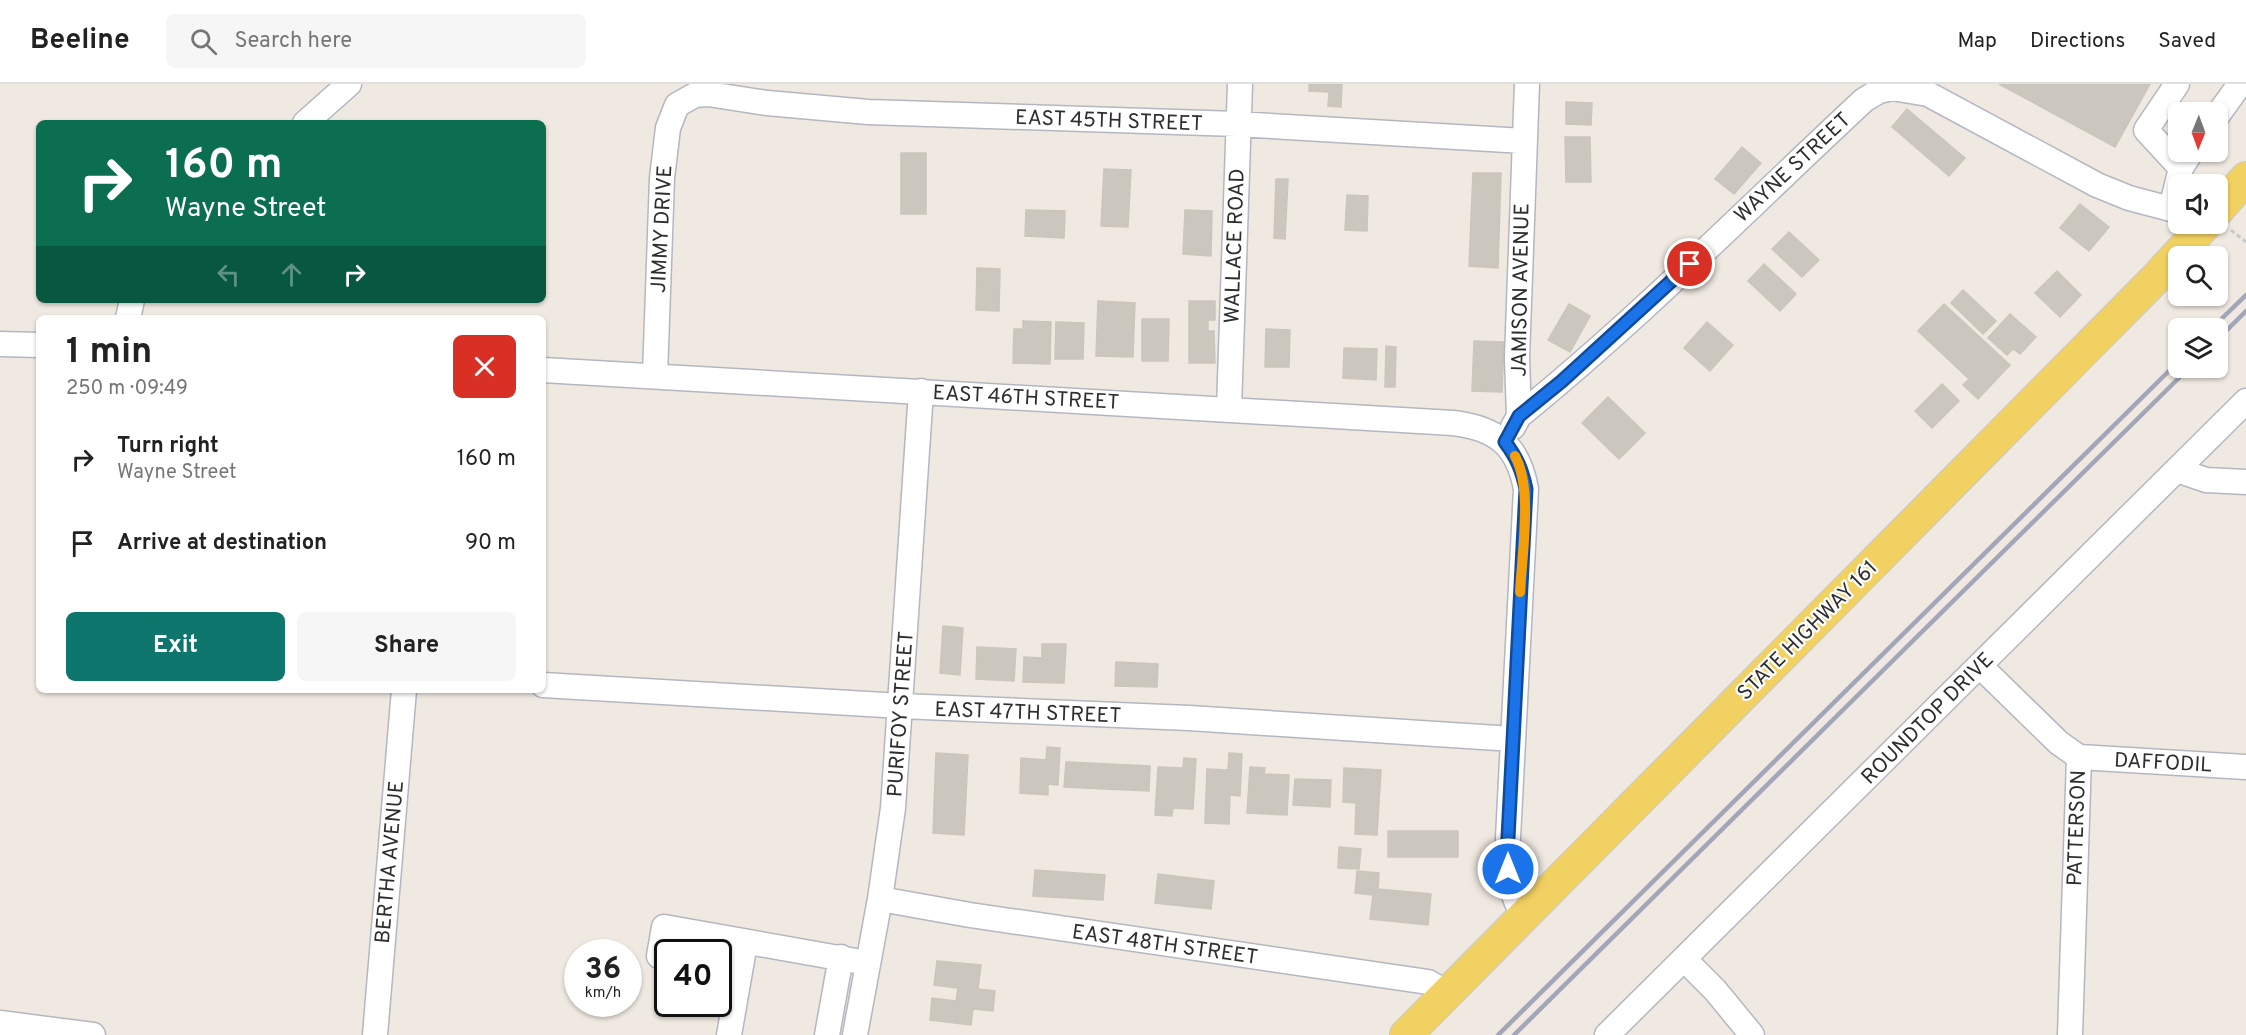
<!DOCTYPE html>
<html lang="en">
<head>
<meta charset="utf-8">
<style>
  :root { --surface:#fff; --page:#f6f6f6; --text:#222; --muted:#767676; --line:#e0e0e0; --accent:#0f766e }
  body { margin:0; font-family:Overpass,sans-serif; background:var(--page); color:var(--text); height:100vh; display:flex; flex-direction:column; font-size:22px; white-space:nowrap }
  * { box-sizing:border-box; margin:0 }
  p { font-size:20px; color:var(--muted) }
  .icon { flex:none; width:33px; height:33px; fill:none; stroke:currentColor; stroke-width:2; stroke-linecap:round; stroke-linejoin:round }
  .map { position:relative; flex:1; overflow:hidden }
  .side { position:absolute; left:36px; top:231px; width:510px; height:378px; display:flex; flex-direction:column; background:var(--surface); border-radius:9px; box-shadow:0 2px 4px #0004 }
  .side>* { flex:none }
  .top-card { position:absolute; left:36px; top:36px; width:510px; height:183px; border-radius:9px; box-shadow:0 2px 4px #0004; background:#0b6e4f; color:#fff; overflow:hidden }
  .needle { width:39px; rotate:181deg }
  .controls { position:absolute; left:2168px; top:18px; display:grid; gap:12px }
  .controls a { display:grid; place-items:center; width:60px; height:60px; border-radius:9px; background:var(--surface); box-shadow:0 2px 4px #0004; font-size:30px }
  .speed { position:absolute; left:564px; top:855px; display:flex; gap:12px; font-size:30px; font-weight:700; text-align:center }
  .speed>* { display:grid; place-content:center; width:78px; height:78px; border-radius:50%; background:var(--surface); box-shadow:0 2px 4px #0004; line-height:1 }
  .speed small { font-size:15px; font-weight:400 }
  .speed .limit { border:3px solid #111; border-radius:9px; background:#fff; color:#111 }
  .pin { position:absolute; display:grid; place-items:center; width:51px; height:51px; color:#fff; margin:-26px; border:3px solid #fff; border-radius:50%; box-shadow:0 2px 6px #0007 }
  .me { position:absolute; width:66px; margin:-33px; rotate:0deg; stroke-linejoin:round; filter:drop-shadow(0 0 4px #0008) }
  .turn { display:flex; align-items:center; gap:21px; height:126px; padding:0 30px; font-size:27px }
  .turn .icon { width:78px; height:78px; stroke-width:2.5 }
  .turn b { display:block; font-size:42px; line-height:51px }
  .lanes { display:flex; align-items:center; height:57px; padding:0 30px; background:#0003; justify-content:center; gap:30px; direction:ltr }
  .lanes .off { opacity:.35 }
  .round { display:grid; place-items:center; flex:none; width:63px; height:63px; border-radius:9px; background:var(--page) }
  .head { display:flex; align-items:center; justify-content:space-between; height:102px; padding:0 30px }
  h1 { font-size:36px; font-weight:700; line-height:45px }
  .primary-button { display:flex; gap:12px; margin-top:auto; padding:12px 30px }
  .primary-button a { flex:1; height:69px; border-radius:9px; background:var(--accent); color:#fff; font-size:24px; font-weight:700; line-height:69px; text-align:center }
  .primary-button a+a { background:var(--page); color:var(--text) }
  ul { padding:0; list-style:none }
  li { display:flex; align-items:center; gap:18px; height:84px; padding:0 30px }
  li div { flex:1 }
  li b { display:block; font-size:22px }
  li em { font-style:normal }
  header { display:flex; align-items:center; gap:36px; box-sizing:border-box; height:84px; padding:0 30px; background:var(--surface); border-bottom:2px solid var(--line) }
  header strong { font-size:28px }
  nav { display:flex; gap:33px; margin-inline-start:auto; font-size:21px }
  .search { width:420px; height:54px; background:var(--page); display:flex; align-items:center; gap:15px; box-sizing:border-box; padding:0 21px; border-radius:9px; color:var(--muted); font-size:22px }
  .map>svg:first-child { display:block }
</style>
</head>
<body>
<header>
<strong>Beeline</strong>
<div class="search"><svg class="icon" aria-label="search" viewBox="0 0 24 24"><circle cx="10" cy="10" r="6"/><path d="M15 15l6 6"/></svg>Search here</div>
<nav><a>Map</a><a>Directions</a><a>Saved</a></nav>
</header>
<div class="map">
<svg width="2246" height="951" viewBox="0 0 2246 951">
  <rect width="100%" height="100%" fill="#efe9e1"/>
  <path fill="#cbc7bf" stroke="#cbc5ba" stroke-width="1.5" d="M1309,0H1342L1341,23L1328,22L1329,8L1309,7Z
    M1999,0H2150L2115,63Z
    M1566,18L1592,19L1591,41L1566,40Z
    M1907,25L1965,74L1949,92L1892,43Z
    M1565,53H1590L1591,98H1566Z
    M1742,63L1761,79L1734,110L1715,95Z
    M901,69H926V130H901Z
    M1104,85L1131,86L1128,143L1101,142Z
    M1473,89H1501L1498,184L1469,182Z
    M1276,95H1288L1285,155L1274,154Z
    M1347,111L1368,112L1367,147L1345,146Z
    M2080,120L2109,143L2089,167L2060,144Z
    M1026,126L1065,127L1064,154L1025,152Z
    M1185,126L1212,127L1211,172L1183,170Z
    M1789,148L1819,176L1802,193L1772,165Z
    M1764,180L1796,210L1780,227L1748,197Z
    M977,184L1000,185L999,227L976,226Z
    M2057,187L2081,211L2060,233L2035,209Z
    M1963,206L1996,237L1983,250L1951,219Z
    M1098,217L1135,219L1133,273L1096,272Z
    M1189,217H1215V236H1208V247H1214L1215,279H1189Z
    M1569,220L1590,232L1570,268L1548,256Z
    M1944,220L2010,281L1978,315L1963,301L1969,295L1918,247Z
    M2010,230L2036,253L2020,270L2013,265L2007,271L1988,254Z
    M1142,235H1169L1168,277H1142Z
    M1023,237L1051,238L1050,280L1013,279L1014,245H1023Z
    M1056,238L1084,239L1083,275H1055Z
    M1707,238L1733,261L1710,287L1684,264Z
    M1266,245L1290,246L1289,283H1265Z
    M1474,257L1504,258L1502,308L1472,307Z
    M1386,262L1396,263L1395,303H1385Z
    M1344,264L1377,265L1376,296L1343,294Z
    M1942,300L1959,317L1932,344L1915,327Z
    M1608,313L1645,349L1619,375L1582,339Z
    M943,542L963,544L960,591L940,589Z
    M1042,560H1066L1064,599L1023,598L1024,573L1042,574Z
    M977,563L1016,565L1014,597L976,595Z
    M1116,578L1158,580L1157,603L1115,602Z
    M1047,663L1060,664L1058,701L1048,700V711L1020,709L1021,674L1046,676Z
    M936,669L968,671L964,751L933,749Z
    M1229,669L1242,670L1240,712L1230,711L1229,740L1205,739L1207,685L1228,686Z
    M1184,674L1196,675L1193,725L1173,724L1172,732L1155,731L1158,683L1183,684Z
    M1066,678L1150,682L1149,707L1064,703Z
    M1250,683L1265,684L1264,690L1289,691L1287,731L1247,729Z
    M1344,684L1381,686L1377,751L1355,750L1356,719L1343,718Z
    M1295,695L1331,696L1330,723L1293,721Z
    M1388,747H1458V773H1388Z
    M1339,763L1361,765L1359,785L1338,784Z
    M1035,786L1105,791L1103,816L1033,812Z
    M1357,787L1379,789L1378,805L1431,810L1428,841L1370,835L1373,811L1355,809Z
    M1158,790L1214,797L1211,825L1155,819Z
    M937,877L981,881L978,905L995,907L993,927L973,925L971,941L930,936L932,914L956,917L958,904L934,901Z"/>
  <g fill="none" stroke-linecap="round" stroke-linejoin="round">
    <g stroke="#b4b7c1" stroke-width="27">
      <path id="minor" d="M2177,0L2146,46L2181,84
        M2217,32L2240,0
        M305,39L349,0
        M2171,125L2181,84L2191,68
        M128,234L132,216
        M0,260L39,261
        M543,286L1453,339C1496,344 1518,361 1526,405L1507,773C1509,795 1512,812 1523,831
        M655,292L662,94L668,44L677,21L695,11L708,10L767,19L868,28L1237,40L1524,57
        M1229,325L1240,0
        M1519,332C1640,234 1750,122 1864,16L1879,7L1892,4L1928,10L2097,101L2129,114L2178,127
        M1513,343L1519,332L1517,274L1527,0
        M2177,386L2206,396L2246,398
        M1980,582L2059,659L2079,673L2246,683
        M543,601L901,622L1189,634L1513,655
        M880,815L970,831L1428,898L1447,909
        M668,874L659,872L664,843L867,879
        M1684,875L1715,906L1752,951
        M0,939L93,951
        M375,951L404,606
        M729,951L745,859
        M827,951L841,873
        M855,951L880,815L893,724L921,307
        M1607,951L2246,317
        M2070,951L2079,673"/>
    </g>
    <g stroke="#c9c9c9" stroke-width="34">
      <path id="major" d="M2217,127L2246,94
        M1406,951L2155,195L2206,140"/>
    </g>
    <path stroke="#c9c9c9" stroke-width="3" stroke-dasharray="4.5 3" stroke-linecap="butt" d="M2231,146L2246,158"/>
    <use href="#minor" stroke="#fff" stroke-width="24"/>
    <use href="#major" stroke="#f2d163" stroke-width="32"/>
    <path stroke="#a3a6b8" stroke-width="4.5" d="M2212,244L2246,211
      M2217,256L2246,227
      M1498,951L2178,278
      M1514,951L2189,284"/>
  </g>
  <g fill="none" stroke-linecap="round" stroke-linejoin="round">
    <g stroke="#114b97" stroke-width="15">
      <path id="route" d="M1508,785L1507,773L1526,405C1522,386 1517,374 1505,358L1519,332L1562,297L1690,180"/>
    </g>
    <use href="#route" stroke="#1a73e8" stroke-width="10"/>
    <path stroke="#f59e0b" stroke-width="10" d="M1515,372C1533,405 1522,469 1520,508"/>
  </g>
  <g text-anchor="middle" stroke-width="4.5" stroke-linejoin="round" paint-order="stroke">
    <g font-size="21" fill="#2e2e2e" stroke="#fff">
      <text transform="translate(1109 36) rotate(2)" y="7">EAST 45TH STREET</text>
      <text transform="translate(1792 83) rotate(-43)" y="7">WAYNE STREET</text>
      <text transform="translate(661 145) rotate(-87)" y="7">JIMMY DRIVE</text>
      <text transform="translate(1234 162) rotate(-88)" y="7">WALLACE ROAD</text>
      <text transform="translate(1520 206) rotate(-89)" y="7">JAMISON AVENUE</text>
      <text transform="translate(1026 313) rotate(3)" y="7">EAST 46TH STREET</text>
      <text transform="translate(1807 546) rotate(-45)" y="7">STATE HIGHWAY 161</text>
      <text transform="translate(1028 628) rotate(2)" y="7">EAST 47TH STREET</text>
      <text transform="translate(900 630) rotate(-86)" y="7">PURIFOY STREET</text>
      <text transform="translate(1927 634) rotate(-45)" y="7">ROUNDTOP DRIVE</text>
      <text transform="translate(2163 678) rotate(3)" y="7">DAFFODIL</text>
      <text transform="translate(2076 744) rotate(-88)" y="7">PATTERSON</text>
      <text transform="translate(389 778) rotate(-85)" y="7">BERTHA AVENUE</text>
      <text transform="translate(1165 860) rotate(8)" y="7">EAST 48TH STREET</text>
    </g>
  </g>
</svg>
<div class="controls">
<a><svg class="needle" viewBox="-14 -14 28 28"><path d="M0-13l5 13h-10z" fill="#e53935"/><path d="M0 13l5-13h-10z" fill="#767676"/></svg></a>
<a><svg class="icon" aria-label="sound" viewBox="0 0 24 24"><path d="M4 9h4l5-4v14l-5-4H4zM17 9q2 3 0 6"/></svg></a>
<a><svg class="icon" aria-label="search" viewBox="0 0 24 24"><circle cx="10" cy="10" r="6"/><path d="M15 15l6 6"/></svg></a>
<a><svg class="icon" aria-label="layers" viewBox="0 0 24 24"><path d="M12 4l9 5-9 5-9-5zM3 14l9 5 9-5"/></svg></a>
</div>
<div class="speed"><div>36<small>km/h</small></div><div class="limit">40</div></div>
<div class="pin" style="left:1690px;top:180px;background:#d93025"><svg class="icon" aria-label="arrive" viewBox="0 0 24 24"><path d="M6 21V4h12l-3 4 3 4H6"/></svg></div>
<svg class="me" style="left:1508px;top:785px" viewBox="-20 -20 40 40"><circle r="17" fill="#1a73e8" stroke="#fff" stroke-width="3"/><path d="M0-11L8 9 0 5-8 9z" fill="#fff"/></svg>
<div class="top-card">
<div class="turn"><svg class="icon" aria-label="right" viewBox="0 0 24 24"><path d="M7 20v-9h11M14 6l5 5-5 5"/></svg><div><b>160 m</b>Wayne Street</div></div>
<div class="lanes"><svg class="icon off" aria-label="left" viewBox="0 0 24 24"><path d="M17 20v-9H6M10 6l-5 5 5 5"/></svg><svg class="icon off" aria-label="ahead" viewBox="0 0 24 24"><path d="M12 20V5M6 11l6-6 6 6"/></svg><svg class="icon" aria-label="right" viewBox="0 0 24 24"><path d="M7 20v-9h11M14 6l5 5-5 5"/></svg></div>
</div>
<section class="side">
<div class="head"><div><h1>1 min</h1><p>250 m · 09:49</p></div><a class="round" style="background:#d93025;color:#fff"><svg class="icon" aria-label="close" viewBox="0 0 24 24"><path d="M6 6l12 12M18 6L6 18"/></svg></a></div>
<ul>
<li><svg class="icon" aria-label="right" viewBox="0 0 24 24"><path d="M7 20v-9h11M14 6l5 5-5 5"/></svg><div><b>Turn right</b><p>Wayne Street</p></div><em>160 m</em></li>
<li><svg class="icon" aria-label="arrive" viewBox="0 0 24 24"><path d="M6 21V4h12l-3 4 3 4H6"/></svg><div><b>Arrive at destination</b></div><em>90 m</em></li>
</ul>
<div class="primary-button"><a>Exit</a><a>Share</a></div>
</section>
</div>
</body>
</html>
